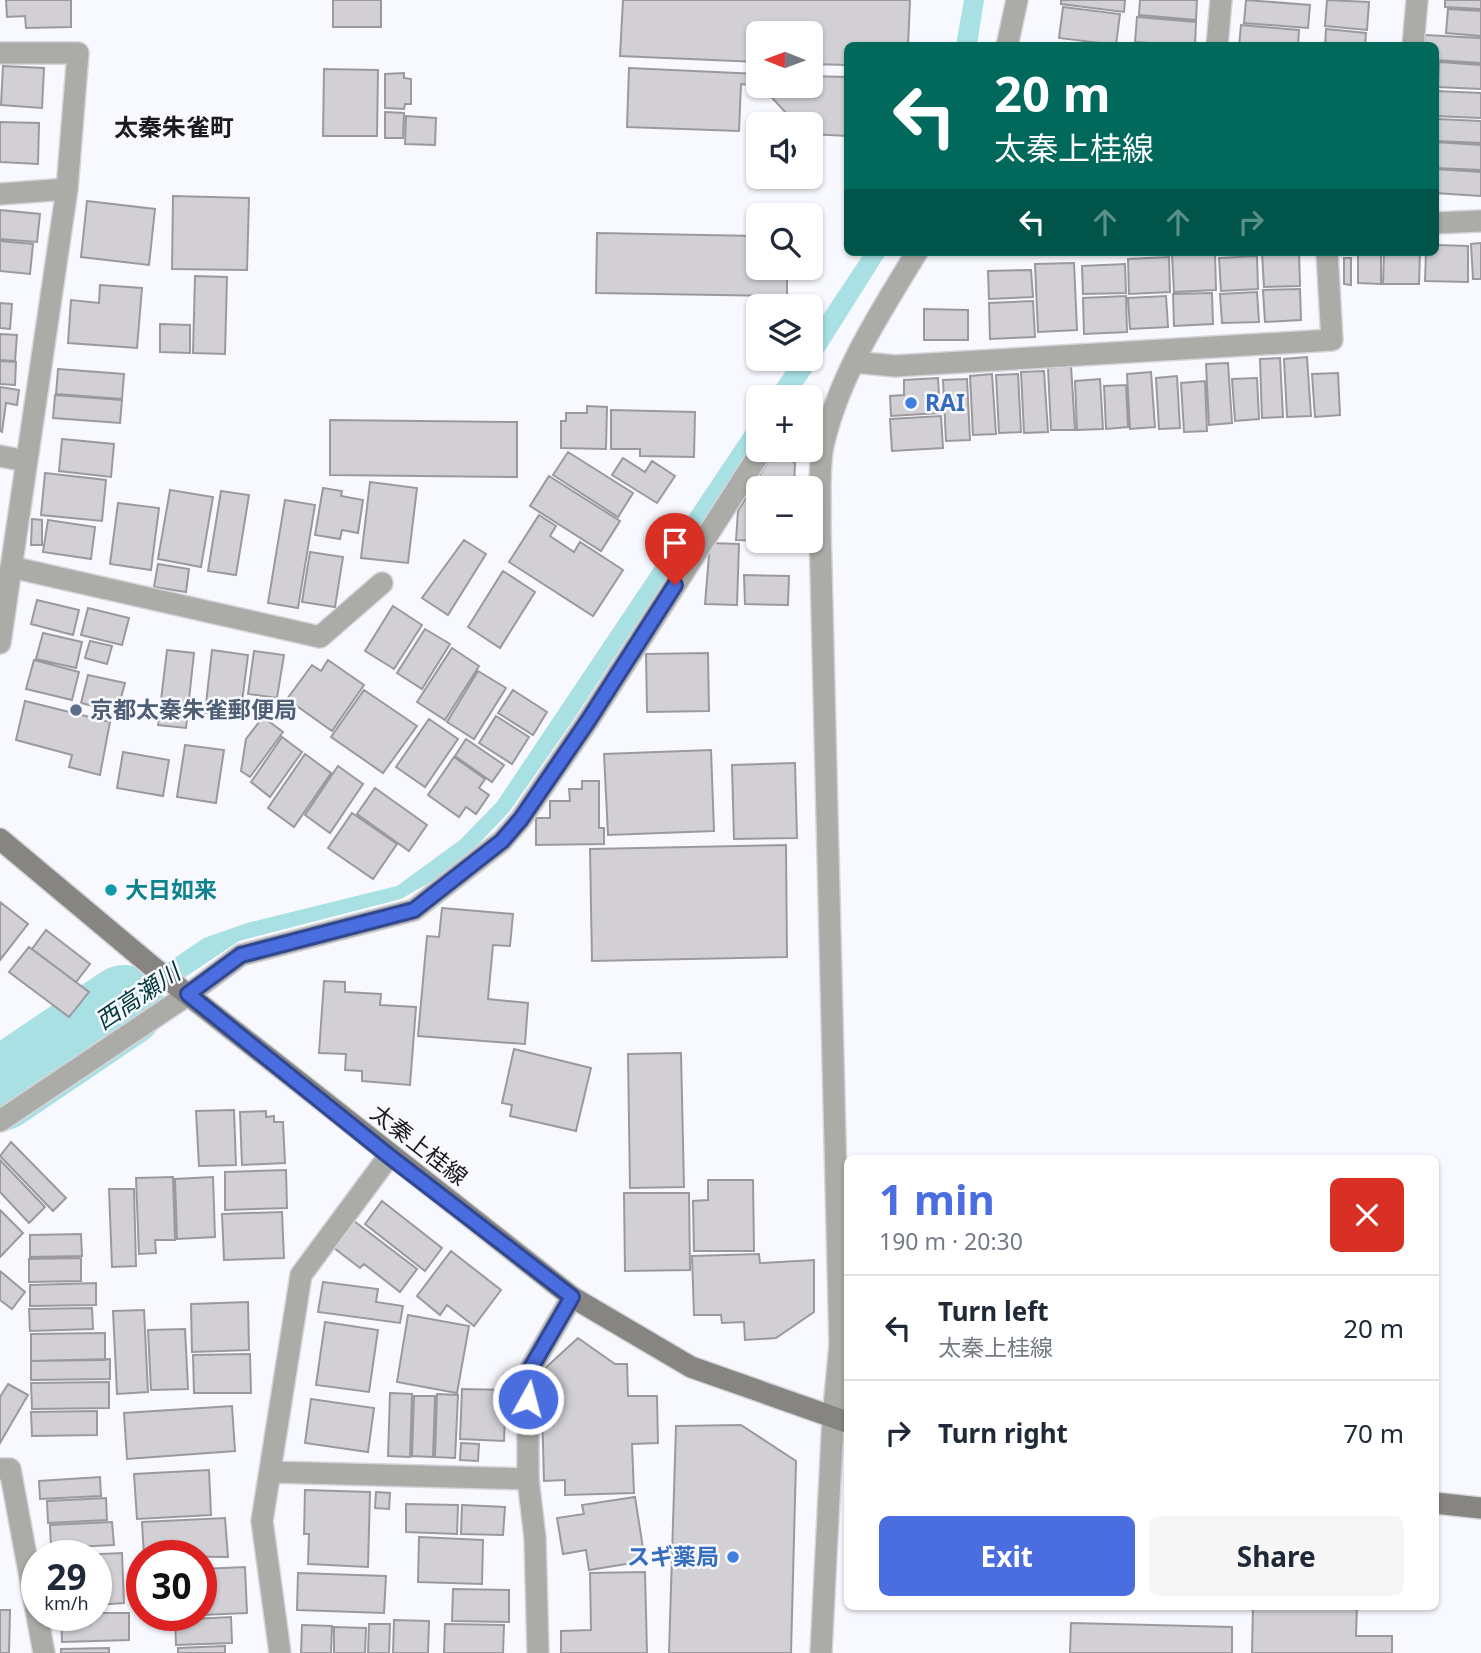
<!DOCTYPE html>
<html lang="en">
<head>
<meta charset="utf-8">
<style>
  :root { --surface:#fff; --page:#f6f6f7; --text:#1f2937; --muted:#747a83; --line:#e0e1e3; --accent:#4a6de0 }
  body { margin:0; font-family:"Noto Sans","Noto Sans JP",sans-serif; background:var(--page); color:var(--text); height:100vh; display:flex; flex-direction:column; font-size:26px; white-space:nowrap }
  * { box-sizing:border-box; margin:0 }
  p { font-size:23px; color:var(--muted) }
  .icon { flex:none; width:38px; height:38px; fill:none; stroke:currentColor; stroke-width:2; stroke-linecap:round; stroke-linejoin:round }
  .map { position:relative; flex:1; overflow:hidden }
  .side { position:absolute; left:844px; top:1155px; width:595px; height:455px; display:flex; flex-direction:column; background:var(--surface); border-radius:10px; box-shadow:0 2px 5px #0004 }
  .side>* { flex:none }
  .hud { position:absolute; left:844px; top:42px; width:595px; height:214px; border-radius:10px; box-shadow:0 2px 5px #0004; background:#00695c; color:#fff; overflow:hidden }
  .needle { width:46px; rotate:271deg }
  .fabs { position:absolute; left:746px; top:21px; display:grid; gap:14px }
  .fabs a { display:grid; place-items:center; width:77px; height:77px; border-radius:10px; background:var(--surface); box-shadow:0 2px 5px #0004; font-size:35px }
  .speed { position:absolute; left:21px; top:1540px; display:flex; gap:14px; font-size:35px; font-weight:700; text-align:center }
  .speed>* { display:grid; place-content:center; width:91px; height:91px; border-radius:50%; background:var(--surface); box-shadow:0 2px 5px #0004; line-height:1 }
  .speed small { font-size:18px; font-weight:400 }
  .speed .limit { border:10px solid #d22; background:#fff; color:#111 }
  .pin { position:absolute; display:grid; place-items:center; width:60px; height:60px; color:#fff; margin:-72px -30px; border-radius:50% 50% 50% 0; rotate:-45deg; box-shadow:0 0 7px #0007 }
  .pin .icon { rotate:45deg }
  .me { position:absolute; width:77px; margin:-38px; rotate:7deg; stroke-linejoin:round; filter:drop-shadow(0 0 5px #0008) }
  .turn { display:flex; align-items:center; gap:24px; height:147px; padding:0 35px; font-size:32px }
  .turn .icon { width:91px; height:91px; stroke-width:2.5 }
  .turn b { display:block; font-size:49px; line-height:60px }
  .lanes { display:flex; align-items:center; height:66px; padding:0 35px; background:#0003; justify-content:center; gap:35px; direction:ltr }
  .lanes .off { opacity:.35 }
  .round { display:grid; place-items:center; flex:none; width:74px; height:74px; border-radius:10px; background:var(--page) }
  .summary { display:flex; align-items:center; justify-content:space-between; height:119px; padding:0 35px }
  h1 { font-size:42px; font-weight:700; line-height:52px; color:var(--accent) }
  .action { display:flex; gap:14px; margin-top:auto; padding:14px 35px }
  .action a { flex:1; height:80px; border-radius:10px; background:var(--accent); color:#fff; font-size:28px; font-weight:700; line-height:80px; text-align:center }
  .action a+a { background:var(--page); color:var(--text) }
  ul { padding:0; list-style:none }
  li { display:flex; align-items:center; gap:21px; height:105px; padding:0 35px; border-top:2px solid var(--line) }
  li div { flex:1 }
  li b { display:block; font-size:26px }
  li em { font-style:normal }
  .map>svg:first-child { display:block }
</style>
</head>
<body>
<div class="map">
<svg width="1481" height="1653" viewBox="0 0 1481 1653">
  <rect width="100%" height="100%" fill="#f8f9fe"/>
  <path fill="#a8e0e4" d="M964,0H984L977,45H956Z
    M865,252H887L805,382L791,397H768L794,359H810V335Z
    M758,412V438L572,722L509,812L470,853L436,879L401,899L239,941L35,1078L24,1060L204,938L247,923L397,886L460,840L497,802Z"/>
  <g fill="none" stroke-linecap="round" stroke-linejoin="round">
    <path stroke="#a8e0e4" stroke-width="82" d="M0,1090L124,1006"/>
  </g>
  <path fill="#d2d0d5" stroke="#9b999e" stroke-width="2" d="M6,0H71V27L26,28L25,16L7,17Z
    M333,0H381V27H333Z
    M623,0H910L908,46H847V65L810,64V33H758V62L620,56Z
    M1061,0H1125L1124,12L1061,4Z
    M1140,0H1197L1196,20L1139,15Z
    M1246,0L1310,5L1308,28L1244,23Z
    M1327,0L1369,2L1367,30L1325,26Z
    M1445,0H1481V9L1445,7Z
    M1063,7L1120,14L1116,45L1059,38Z
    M1448,9L1481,11V36L1446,33Z
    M1137,17L1196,22L1195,46L1135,42Z
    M1241,25L1299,30L1298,46H1239Z
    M1326,29L1366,33L1365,46H1325Z
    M1425,35L1481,38V63L1435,60V46H1425Z
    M1439,62L1481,65V89L1438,87Z
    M3,66L44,68L42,108L1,105Z
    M629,68L758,74V86L741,84L739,131L627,127Z
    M324,69L378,70L377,136H323Z
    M404,73V78L411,79V104H405L404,109L385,108V74Z
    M810,76L847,77V136L810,134V124H788V115L761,86H810Z
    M1435,91L1481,93V118L1435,116Z
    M385,112L404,113L403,138H385Z
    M406,116L436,118L435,145L405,144Z
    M1437,119L1481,121V143L1436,141Z
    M0,122L39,123L38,164L0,162Z
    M1435,142L1481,145V170L1435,168Z
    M1435,169L1481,172V196L1435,193Z
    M173,196L249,198L247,270L172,269Z
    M87,201L155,209L149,265L81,257Z
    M0,210L40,214L37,242L0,239Z
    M597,233L758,236V268H787V296L596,293Z
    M0,241L33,244L30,274L0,271Z
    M1481,243V279H1473L1471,244Z
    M1435,245L1468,246V282L1425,281L1426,252H1435Z
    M1299,252L1300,286L1264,287L1262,253Z
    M1358,252H1381V284L1358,283Z
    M1384,252H1420L1419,284H1383Z
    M1215,253L1216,290L1174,292L1172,255Z
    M1257,256L1258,289L1221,291L1219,258Z
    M1169,257L1170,292L1129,294L1128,259Z
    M1344,258H1351V285L1344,284Z
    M1074,263L1077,330L1038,332L1035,264Z
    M1125,264L1126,293L1083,294L1082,266Z
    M1031,270L1033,297L989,299L988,271Z
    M195,276L227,277L225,354L193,353Z
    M100,285L142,288L137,348L68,343L71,300L99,303Z
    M1300,289L1301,320L1265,322L1263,290Z
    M1257,292L1259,322L1222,323L1220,294Z
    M1212,293L1213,324L1174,326L1173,294Z
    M1126,296L1127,332L1084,334L1083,298Z
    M1166,296L1168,327L1130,329L1128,298Z
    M1033,301L1035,337L990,339L989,303Z
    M0,303L12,304L10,329L0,328Z
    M924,309L968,310V340H924Z
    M160,324L190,325V353L160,352Z
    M0,334L17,335L15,361L0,360Z
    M1307,357L1311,416L1287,417L1284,359Z
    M1280,358L1283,417L1262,418L1260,359Z
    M0,361L16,362L15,385L0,384Z
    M1228,363L1232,423L1209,425L1206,364Z
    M1071,366L1075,430H1051L1048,368Z
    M58,369L124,374L122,399L56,394Z
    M1044,371L1048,432L1024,433L1021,372Z
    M1151,372L1155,427L1130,429L1127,374Z
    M1338,373L1340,415L1315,417L1312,374Z
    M992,374L996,434L973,435L970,376Z
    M1018,374L1021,432L999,433L996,375Z
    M1177,376L1180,428L1159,429L1156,378Z
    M938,378L940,413L891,416L890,396L904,395V380Z
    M1257,378L1259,419L1235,421L1232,379Z
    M967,379L970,440L946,441L943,380Z
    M1100,379L1103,429L1077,430L1075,381Z
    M1205,381L1207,431L1184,432L1181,383Z
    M1126,385L1128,427L1106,429L1104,386Z
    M0,387L19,390L17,405L6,403L2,432L0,431Z
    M55,395L122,400L120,423L53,418Z
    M587,406L607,407L606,449L561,448V421H566V413H587Z
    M611,410L695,412L694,457L640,456V449H611Z
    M941,416L943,448L892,451L890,419Z
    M330,420L517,422V477L330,475Z
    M62,439L114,444L111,477L59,471Z
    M775,450L795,463L794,488H758V541L791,542L736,540L738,511Z
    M568,452L633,493L618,517L553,475Z
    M623,458L645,472L652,461L675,476L657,503L612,475Z
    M45,473L106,480L102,521L41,515Z
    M549,476L620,521L601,551L530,506Z
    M370,482L417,488L408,563L361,558Z
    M323,488L342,491L341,496L363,500L358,533L342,530L340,539L315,535Z
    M170,490L213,497L201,567L158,559Z
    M221,491L249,495L236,575L208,571Z
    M285,500L315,505L298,608L268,603Z
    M118,503L159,508L151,570L110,564Z
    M539,515L556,526L550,536L574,552L580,542L623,570L593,616L509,562Z
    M32,519L42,520V545H31Z
    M48,520L95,527L91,559L43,552Z
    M464,540L486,554L448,615L422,598Z
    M710,543L739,544L737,605L705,604Z
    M310,552L343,557L335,607L302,602Z
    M158,564L189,569L186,592L154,587Z
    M503,571L535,592L500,648L468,627Z
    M744,575L789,576L788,605L745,604Z
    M37,600L79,610L73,635L31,624Z
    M393,606L422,625L394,669L365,651Z
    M88,608L129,618L122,645L81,635Z
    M425,629L450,644L422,689L397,673Z
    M43,633L82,642L76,668L36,659Z
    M90,641L112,646L107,664L85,658Z
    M452,648L479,666L445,720L417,702Z
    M167,650L194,653L186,728L158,725Z
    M212,650L248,655L240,718L205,713Z
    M254,651L284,655L277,698L248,694Z
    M708,653L709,711L647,712L646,654Z
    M34,660L79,672L72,700L26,689Z
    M328,660L364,685L332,731L287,699L312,665L321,671Z
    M478,671L506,688L474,739L447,722Z
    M88,675L125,683L117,712L81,703Z
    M364,690L417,726L383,773L331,737Z
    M513,690L547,712L533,735L498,713Z
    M25,701L110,722L100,775L69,767L72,755L16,740Z
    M496,716L529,737L512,764L479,743Z
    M263,717L283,732L250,777L241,771L246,739Z
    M429,719L458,739L425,787L396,767Z
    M282,737L302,752L270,797L251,782Z
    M466,739L504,765L492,782L455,756Z
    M185,745L224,750L216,803L177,797Z
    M711,750L714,831L608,835L604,754Z
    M123,752L169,760L163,796L117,788Z
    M305,754L331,773L294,827L268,808Z
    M454,757L485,779L479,788L489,795L476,814L466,807L459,817L428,795Z
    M795,763L797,838L734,839L732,765Z
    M338,766L363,784L330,833L305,815Z
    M582,781H599V828H604V844L536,845V818H550V801H570L569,789H582Z
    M375,788L427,825L409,851L357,814Z
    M352,813L397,844L373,879L328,848Z
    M786,845L787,957L592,961L590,849Z
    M0,902L28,924L0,960Z
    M442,908L513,914L510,946L493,945L488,999L528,1003L525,1044L418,1036L427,936L439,937Z
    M46,930L90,964L76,982L32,949Z
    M29,947L89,992L69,1017L9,972Z
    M324,981L345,982V992L381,994L380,1005L416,1007L410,1085L362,1081V1071L345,1070L346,1054L319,1053Z
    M514,1049L591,1068L576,1131L510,1116L512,1105L502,1103Z
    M681,1053L684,1187L630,1188L628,1054Z
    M234,1110L236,1165L199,1166L196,1111Z
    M266,1111V1117L274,1116V1122H283L285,1163L242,1165L240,1112Z
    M11,1142L66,1198L53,1211L0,1156Z
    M0,1160L45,1207L29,1223L0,1192Z
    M286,1170L287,1208L225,1210V1172Z
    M173,1177L175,1240H155L156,1253L139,1254L136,1178Z
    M213,1177L215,1237L177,1239L175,1179Z
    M708,1180H753L754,1251H694L693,1201L708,1200Z
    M109,1189H134L136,1266L112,1267Z
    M624,1193H689L690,1270L625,1271Z
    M382,1201L442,1248L425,1271L365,1224Z
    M0,1210L23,1233L0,1257Z
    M282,1212L284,1258L224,1260L222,1214Z
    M354,1221L417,1269L400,1292L364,1264L360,1268L334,1248Z
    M81,1234L82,1256L30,1257V1235Z
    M451,1251L501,1290L474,1326L447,1305L440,1315L417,1296Z
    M759,1254L760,1263L814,1260V1312L776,1338L745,1340L744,1322L722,1323L721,1315H694L692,1256Z
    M81,1258V1281L29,1282V1259Z
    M0,1271L25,1292L12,1309L0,1300Z
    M323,1282L378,1289L376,1302L403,1306L400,1323L318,1312Z
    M96,1283V1305L30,1306V1285Z
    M248,1302L249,1350L192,1352L191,1304Z
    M92,1308L93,1329L30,1331L29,1309Z
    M144,1310L148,1392L117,1394L113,1311Z
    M408,1315L469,1326L457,1393L397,1382Z
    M325,1322L378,1330L369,1392L316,1385Z
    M185,1329L188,1389L151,1390L148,1330Z
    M105,1333V1360L31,1361V1334Z
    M578,1338L615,1364H627L628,1396H657L658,1443L632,1444L634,1493L565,1495V1480L544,1481L541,1372Z
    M250,1354L251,1393H194L193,1355Z
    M110,1359V1379L31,1380V1361Z
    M109,1382V1408L32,1409L31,1383Z
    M8,1384L28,1395L0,1443V1397Z
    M462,1389L506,1390L504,1441L460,1439Z
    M390,1393L412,1394L410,1457L388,1456Z
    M437,1394L458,1395L455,1458L435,1457Z
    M414,1396H435L433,1457L412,1456Z
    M311,1399L374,1408L368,1452L305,1443Z
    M232,1406L235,1451L127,1459L124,1413Z
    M97,1411V1435L32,1436L31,1412Z
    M741,1425L796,1461L791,1653H669L676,1426Z
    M461,1443L479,1444L478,1461L460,1460Z
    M209,1470L211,1515L137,1519L134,1474Z
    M100,1477L101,1496L40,1499L39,1481Z
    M305,1490L370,1492L368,1567L308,1564L309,1534H304Z
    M376,1492L390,1493L389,1509L375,1508Z
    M635,1497L645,1561L589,1570L586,1550L563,1554L557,1518L584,1514L582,1505Z
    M106,1498L107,1520L48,1523L47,1501Z
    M406,1504L458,1505L457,1534L406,1532Z
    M462,1505L505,1507L503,1535L461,1534Z
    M225,1518L228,1557L144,1556L142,1522Z
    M112,1522L114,1545L51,1548L50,1525Z
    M419,1537L483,1540L482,1584L418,1582Z
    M122,1553L124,1603L96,1605V1556L78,1555Z
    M245,1567L247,1613L201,1615V1569Z
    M645,1572L647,1653H561V1631L591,1630L590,1573Z
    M298,1573L386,1576L384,1613L297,1610Z
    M453,1589L509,1590V1622L452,1621Z
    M1253,1606H1357L1356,1636H1392V1653H1252Z
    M0,1610H10L9,1653H0Z
    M96,1613H129V1640L62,1642L61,1615Z
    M231,1617L232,1643L176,1645L175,1620Z
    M394,1620L429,1621L428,1653H393Z
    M1071,1623L1232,1627V1653H1070Z
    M369,1624H390L389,1653H368Z
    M445,1624L504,1625L503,1653H444Z
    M302,1625L332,1626L331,1653H301Z
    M334,1627L366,1628L365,1653H334Z
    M225,1646V1653H178V1648Z
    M109,1648V1653H61V1649Z"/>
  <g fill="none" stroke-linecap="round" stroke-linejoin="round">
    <g stroke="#d5d5da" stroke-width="24">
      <path id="service" d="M0,194L67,189
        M854,362L895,366L1332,340L1327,252
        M0,456L26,461
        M11,567L320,637L382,583
        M189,994L241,955L414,910L502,841L521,819L588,721L762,450
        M0,1469H10L37,1615
        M270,1472L528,1479
        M37,1615L44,1653
        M280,1653L262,1521L301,1275L389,1156"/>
    </g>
    <g stroke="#d5d5da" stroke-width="24">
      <path id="minor" d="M1217,46L1221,0
        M1413,46L1417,0
        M0,53H78L67,189L0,643
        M1435,223L1481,221
        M0,1121L189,994
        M538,1653L535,1538L528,1479V1373L572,1297"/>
    </g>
    <g stroke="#d5d5da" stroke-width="24">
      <path id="tertiary" d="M1007,46L1017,0
        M821,1653L833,1418L840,1345L820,527C821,501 818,471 823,446C839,375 880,313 917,252"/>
    </g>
    <g stroke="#d5d5da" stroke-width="24">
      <path id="secondary" d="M0,839L154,968L572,1297L691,1367L847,1422
        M1435,1503L1481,1508"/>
    </g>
    <use href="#service" stroke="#ababa8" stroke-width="21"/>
    <use href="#minor" stroke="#ababa8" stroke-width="21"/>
    <use href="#tertiary" stroke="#ababa8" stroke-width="21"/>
    <use href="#secondary" stroke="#868582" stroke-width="21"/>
  </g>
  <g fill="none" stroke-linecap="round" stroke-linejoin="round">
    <g stroke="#304792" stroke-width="18">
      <path id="route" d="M528,1399V1373L572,1297L389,1156L188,994L241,955L414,910L502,841L521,819L588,721L675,585"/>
    </g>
    <use href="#route" stroke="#4a6de0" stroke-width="12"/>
  </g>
  <g fill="#3f7fe0" stroke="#f8f9fe" stroke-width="2.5">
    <circle cx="911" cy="403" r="7"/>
    <circle cx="733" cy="1557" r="7"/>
  </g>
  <circle fill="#5c6f8a" stroke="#f8f9fe" stroke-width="2.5" cx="76" cy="710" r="7"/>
  <circle fill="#0f9aa8" stroke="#f8f9fe" stroke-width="2.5" cx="111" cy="890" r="7"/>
  <g text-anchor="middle" stroke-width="5" stroke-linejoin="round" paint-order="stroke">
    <g font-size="23" font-weight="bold" fill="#366cbe" stroke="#f8f9fe" text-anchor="start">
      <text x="925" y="411">RAI</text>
      <text x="719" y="1565" text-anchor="end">スギ薬局</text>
    </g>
    <g font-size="23" font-weight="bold" fill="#4e5e75" stroke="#f8f9fe" text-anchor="start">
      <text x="90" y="718">京都太秦朱雀郵便局</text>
    </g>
    <g font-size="23" font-weight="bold" fill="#0d838f" stroke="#f8f9fe" text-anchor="start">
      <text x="125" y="898">大日如来</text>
    </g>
    <g font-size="23" fill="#1b1b1d" stroke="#f8f9fe">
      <text transform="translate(419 1145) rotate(38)" y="8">太秦上桂線</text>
    </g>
    <g font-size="24" font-weight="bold" fill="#1b1b1d" stroke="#f8f9fe">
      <text x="174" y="136">太秦朱雀町</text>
    </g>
    <g font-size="24" font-style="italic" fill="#00383b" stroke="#f8f9fe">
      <text transform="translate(138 997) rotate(-34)" y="8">西高瀬川</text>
    </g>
  </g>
</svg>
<div class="fabs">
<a><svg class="needle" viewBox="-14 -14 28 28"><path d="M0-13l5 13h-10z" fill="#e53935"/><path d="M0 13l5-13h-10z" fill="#747a83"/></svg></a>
<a><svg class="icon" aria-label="sound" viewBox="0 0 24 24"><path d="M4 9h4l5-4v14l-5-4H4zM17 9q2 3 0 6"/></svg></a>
<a><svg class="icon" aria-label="search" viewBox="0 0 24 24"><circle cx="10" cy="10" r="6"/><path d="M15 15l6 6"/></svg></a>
<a><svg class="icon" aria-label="layers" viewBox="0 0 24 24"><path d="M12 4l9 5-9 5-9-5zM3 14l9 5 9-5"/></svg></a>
<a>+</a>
<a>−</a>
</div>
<div class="speed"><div>29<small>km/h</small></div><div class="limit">30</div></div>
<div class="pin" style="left:675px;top:585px;background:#d93025"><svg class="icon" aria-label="arrive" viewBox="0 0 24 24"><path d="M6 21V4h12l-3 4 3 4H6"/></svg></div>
<svg class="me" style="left:528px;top:1399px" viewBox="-20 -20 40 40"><circle r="17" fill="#4a6de0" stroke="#fff" stroke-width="3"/><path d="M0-11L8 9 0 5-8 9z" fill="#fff"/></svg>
<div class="hud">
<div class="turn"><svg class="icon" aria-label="left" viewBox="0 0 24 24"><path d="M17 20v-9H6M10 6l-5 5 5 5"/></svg><div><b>20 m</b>太秦上桂線</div></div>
<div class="lanes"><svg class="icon" aria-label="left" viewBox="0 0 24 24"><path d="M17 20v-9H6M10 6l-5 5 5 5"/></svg><svg class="icon off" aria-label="ahead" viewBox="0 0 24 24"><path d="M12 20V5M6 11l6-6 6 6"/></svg><svg class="icon off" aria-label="ahead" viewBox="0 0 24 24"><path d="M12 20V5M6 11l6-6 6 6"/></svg><svg class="icon off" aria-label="right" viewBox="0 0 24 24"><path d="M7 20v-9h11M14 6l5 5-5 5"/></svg></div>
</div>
<section class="side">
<div class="summary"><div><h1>1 min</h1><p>190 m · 20:30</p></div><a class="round" style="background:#d93025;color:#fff"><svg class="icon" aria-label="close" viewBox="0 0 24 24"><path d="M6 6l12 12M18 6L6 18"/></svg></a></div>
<ul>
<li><svg class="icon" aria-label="left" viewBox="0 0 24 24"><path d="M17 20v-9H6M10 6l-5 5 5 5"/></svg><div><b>Turn left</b><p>太秦上桂線</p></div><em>20 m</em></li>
<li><svg class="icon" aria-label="right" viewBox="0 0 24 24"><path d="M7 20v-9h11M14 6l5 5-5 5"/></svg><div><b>Turn right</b></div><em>70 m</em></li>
</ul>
<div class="action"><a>Exit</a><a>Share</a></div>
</section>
</div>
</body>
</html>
